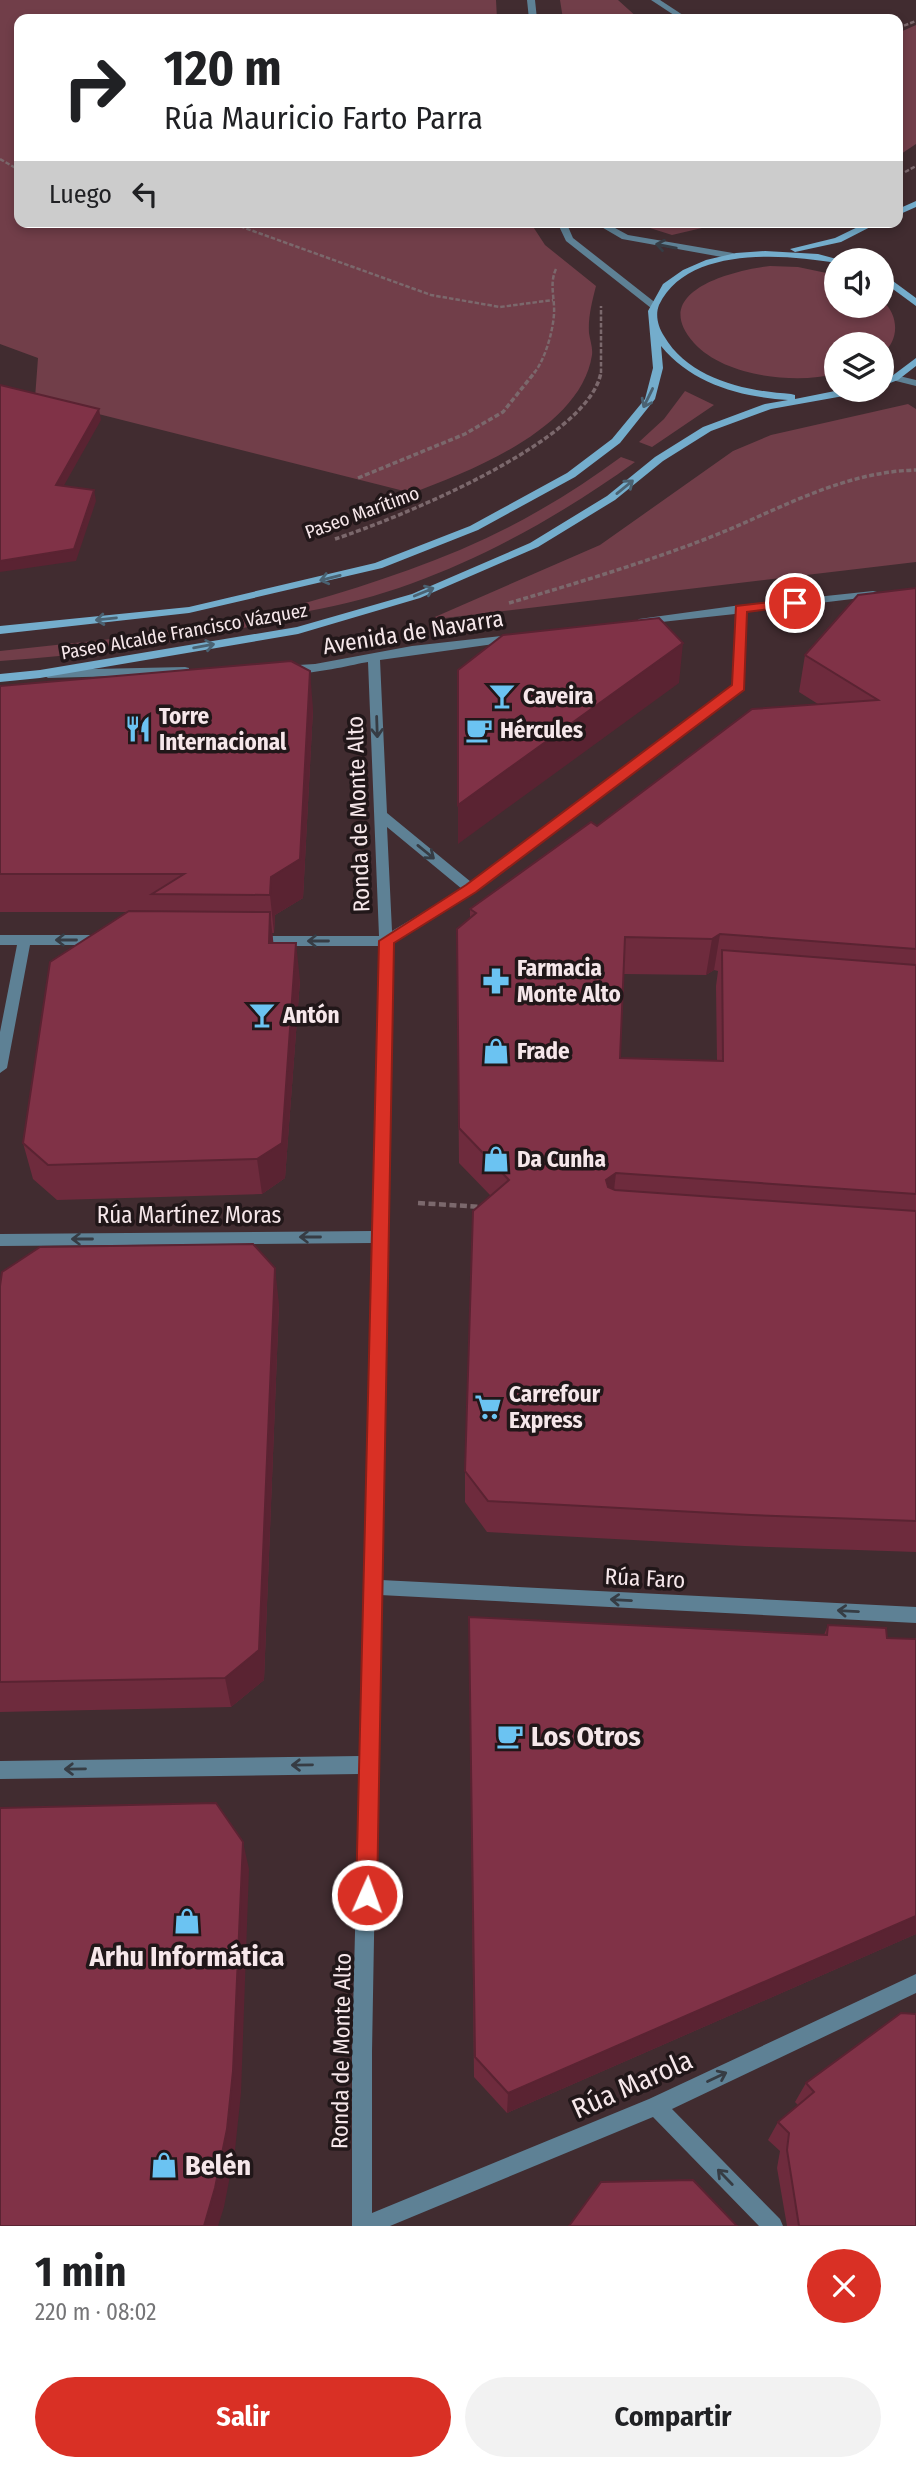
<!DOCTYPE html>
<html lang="es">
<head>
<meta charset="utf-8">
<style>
  :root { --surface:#fff; --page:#f2f2f2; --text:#202124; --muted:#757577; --accent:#d93025 }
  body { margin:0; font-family:"Fira Sans Condensed",sans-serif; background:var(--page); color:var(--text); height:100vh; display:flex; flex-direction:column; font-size:26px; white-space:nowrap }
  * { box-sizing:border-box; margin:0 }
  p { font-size:23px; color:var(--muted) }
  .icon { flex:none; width:38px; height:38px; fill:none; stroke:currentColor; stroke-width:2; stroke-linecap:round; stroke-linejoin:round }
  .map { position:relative; height:2226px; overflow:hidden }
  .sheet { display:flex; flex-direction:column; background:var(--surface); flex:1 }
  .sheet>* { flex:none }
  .banner { position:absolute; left:14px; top:14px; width:889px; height:214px; border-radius:14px; box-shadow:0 4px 10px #0003; background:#fff; color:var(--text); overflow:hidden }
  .controls { position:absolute; left:824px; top:248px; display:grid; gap:14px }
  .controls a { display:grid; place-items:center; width:70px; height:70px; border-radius:50%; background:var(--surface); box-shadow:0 4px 10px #0003; font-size:35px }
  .pin { position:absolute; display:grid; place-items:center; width:60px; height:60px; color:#fff; margin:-30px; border:4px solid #fff; border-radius:50%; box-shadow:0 2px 7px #0007 }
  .me { position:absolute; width:77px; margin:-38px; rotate:2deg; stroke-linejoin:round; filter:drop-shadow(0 0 5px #0008) }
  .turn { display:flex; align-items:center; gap:24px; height:147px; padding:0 35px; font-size:32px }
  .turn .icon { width:91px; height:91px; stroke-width:2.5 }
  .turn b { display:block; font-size:49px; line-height:60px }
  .then { display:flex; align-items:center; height:66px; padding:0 35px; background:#0003; gap:14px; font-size:26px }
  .round { display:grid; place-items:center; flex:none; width:74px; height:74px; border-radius:37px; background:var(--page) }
  .head { display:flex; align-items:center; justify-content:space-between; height:119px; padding:0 35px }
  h1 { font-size:42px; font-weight:700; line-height:52px }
  .action { display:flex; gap:14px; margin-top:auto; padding:14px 35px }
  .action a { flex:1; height:80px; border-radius:42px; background:var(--accent); color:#fff; font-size:28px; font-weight:700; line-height:80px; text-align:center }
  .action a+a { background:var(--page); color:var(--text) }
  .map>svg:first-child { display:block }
</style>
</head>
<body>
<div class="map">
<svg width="916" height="2226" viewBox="0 0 916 2226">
  <rect width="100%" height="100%" fill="#412c30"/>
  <path fill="#713e49" d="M0,0H496L497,19H19V222H530L545,245L596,286C592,302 588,317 589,333C590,340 593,348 592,355C581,428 472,471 412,493L35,398L38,358L0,344Z
    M560,0H618L639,19H563Z
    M916,25V144L898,156V33Z
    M631,222H752L702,228L672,235Z
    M770,266L798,267L836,275V306H882V300C899,315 900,340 882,354V345H836V374C795,384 725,377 694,343C647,291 735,270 770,266Z
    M685,391L714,405L652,447L639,442L664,419Z
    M908,404L916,409V562L428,620L600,545L733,451L771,435Z
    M621,457L635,462C539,531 426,591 309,611L305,603C385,580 468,552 540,510C568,494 595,476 621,457Z
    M262,614L266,623C179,643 89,655 0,661V651L130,637Z"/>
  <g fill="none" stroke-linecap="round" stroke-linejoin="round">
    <path stroke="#7b686c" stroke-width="2.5" stroke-dasharray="4.5 2" stroke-linecap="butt" d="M898,28L916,21
      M0,159L19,170
      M905,172L916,166
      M228,222L431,295L500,307L553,300
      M534,373C545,360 553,331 554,314C555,298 549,284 556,269
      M601,373V306"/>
    <path stroke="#7b686c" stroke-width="3.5" stroke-dasharray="5 2.5" stroke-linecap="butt" d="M358,478L465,434L503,412L535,372
      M335,539C396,519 590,441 601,372
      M509,603C574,584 640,564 703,540C774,513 838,472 916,470"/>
    <path stroke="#7b686c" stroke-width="4.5" stroke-dasharray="7 3.5" stroke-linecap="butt" d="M418,1203L482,1207"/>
    <path fill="#5e8195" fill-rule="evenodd" d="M651,0H660L689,19H680Z"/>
    <path fill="#5e8195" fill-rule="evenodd" d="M527,0H535L537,19H529Z
      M557,222H566L573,238L657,304V308H651L566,241Z
      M593,222H604L628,235L733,253L738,256L733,259L622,239Z
      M895,375L916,380V386L892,380V376Z
      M873,591L877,592V596L746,612L743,690L476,892L392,943L381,1580L916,1607V1623L380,1595L377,1761L379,1765L377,1769L372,2052V2213L649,2099L916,1974V1993L672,2109L780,2219L783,2226H759L653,2117L390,2226H352V2052L359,1774L0,1779V1761L360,1756L372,1243L0,1246V1234L372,1231L379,946H253L246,941L253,936H379L368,662C349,665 295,680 280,669L282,666L315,664L412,646L519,634L521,637L515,641L380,660L387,813L471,882L733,686L735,614L643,624L637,621L639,619L741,605ZM387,827L462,889L392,931Z
      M185,667L189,668V674L48,678L42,674L48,670Z
      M0,935H100L107,940L100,945H30L7,1068L0,1073V1032L17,945H0Z"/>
    <path fill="#74adcc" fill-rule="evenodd" d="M916,201V207L898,215V209Z
      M868,222H880L841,242L795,252L790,249L835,238Z
      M765,251L818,254L844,261H836V263C784,254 687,246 659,305C655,315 658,327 664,336C689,379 745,391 791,394L795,395V399L840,390H868L866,392L771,409L711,431L663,461L615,500L538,547L420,598L298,634L40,678L0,682V674L40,670L297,627L412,594L530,543L607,496L655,457L703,427L765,404L788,400C741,397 692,384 661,346L663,368L655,399L620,443L575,477L478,530L382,568L189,613L0,634V626L189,607L375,563L470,526L567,473L612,439L645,399L653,368L648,311L663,284L683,270L706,260L736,253Z
      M882,273L916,298V306L882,281Z
      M916,358V366L898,380L882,386V380L892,376Z"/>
  </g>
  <path fill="#6e2b3d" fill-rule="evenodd" d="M916,588V1552L744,1546L487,1532L465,1502V1471L491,1196L459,1163L457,966L470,918V909L597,826L818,704L799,692L805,655ZM714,970L718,971L716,986L717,1061L620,1058L624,974L706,975Z
    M0,686L313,709L303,898L275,915L274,933H272L273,943L300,980L285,1178L262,1194L57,1200L33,1179L23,1143L127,912H0Z
    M0,1286L279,1304L264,1680L231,1707L0,1712Z
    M469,1617L824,1635L828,1625L887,1638L916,1639V1934L507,2113L474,2077Z
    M916,2014V2226H787L777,2168L780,2151L768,2140L778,2122L798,2105L795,2102L806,2083Z"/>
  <path fill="#5a2332" d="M99,409L101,420L58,496L56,485Z
    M94,490L96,501L76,561L0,572V561Z
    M683,643L679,683L458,844V805Z
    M310,671L313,709L303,898L275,915L274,933L270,895L271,877Z
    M270,912L274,948L269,943Z
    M720,934L714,970L706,975L712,939Z
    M296,943L300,980L285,1178L262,1194L257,1159Z
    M616,1173L612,1207L606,1180Z
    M275,1268L279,1304L264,1680L231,1707L225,1678Z
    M243,1842L249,1869L241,2093L235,2150L224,2207L218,2226H204Z
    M916,1916V1934L507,2113L508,2093Z"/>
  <path fill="#803247" stroke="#5a2332" stroke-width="2" d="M0,385L99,409L56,485L94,490L74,549L0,561Z
    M916,588V949L720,934L712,939L625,937L620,1058L723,1061L722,950L916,965V1194L616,1173L606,1180L608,1187L615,1190L916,1211V1521L751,1515L488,1501L465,1471L473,1211L509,1180L459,1128L457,929L476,913L470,909L591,822L597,826L752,709L878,700L805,655L858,595Z
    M659,618L683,643L458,805V670L503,635Z
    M291,661L310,671L300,859L271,877L270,895L152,894L184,874H0V686Z
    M129,911L270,912L269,943H296L282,1143L257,1159L48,1165L23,1143L50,962Z
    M253,1244L275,1268L259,1650L225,1678L0,1682V1286L2,1272L40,1247Z
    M469,1617L827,1635L828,1625L886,1628L887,1638L916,1639V1916L508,2093L475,2057Z
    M216,1803L243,1842L233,2071L227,2129L215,2188L204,2226H0V1808Z
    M901,2013L916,2014V2226H799L787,2150L789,2133L778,2122L814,2092L806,2083Z
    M693,2180L737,2226H569L601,2182Z"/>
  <defs><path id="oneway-shaft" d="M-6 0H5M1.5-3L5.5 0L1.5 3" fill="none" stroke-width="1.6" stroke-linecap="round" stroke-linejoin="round" transform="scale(1.75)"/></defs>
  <g stroke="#363c44">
    <use href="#oneway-shaft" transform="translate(666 246) rotate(-169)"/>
    <use href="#oneway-shaft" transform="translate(377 727) rotate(88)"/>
    <use href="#oneway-shaft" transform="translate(426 852) rotate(39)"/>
    <use href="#oneway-shaft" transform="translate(66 940) rotate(-180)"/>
    <use href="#oneway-shaft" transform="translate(318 941) rotate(180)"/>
    <use href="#oneway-shaft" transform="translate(310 1237) rotate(180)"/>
    <use href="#oneway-shaft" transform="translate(82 1239) rotate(180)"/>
    <use href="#oneway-shaft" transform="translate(621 1600) rotate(-177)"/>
    <use href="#oneway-shaft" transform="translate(848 1611) rotate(-177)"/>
    <use href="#oneway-shaft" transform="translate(302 1765) rotate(179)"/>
    <use href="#oneway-shaft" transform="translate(75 1769) rotate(179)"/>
    <use href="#oneway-shaft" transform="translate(717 2077) rotate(-25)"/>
    <use href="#oneway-shaft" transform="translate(725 2177) rotate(-134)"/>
  </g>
  <g stroke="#4a6272">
    <use href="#oneway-shaft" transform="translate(648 398) rotate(116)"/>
    <use href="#oneway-shaft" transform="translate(625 487) rotate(-39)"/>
    <use href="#oneway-shaft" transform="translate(330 578) rotate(166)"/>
    <use href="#oneway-shaft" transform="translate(424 592) rotate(-22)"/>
    <use href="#oneway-shaft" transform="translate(106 619) rotate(174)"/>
    <use href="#oneway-shaft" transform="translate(204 646) rotate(-10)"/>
  </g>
  <path fill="#d93025" stroke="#8d1f18" stroke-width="2" d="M795,599L799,600V605L747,612L744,690L476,892L394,943L377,1895L374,1903L367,1906L359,1903L356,1895L379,941L466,885L732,685L736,606Z"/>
  <defs>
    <g id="bar-bare" transform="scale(2.1)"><path d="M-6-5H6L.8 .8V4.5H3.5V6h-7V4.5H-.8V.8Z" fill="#6bc3f2" stroke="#211719" stroke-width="2.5" paint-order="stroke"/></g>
    <g id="restaurant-bare" transform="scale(2.1)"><path d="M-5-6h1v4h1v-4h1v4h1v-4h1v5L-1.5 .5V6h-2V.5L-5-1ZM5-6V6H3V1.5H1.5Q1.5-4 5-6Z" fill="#6bc3f2" stroke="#211719" stroke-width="2.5" paint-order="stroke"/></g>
    <g id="cafe-bare" transform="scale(2.1)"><path d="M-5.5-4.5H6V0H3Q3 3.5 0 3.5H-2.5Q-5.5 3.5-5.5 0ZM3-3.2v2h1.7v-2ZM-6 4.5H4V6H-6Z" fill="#6bc3f2" stroke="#211719" stroke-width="2.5" paint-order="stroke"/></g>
    <g id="pharmacy-bare" transform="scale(2.1)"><path d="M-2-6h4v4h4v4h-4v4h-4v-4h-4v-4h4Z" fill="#6bc3f2" stroke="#211719" stroke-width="2.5" paint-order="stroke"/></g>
    <g id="shop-bare" transform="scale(2.1)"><path d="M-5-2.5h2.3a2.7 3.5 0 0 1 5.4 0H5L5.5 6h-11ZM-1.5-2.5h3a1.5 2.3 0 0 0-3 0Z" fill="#6bc3f2" stroke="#211719" stroke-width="2.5" paint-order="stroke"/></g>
    <g id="supermarket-bare" transform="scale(2.1)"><path d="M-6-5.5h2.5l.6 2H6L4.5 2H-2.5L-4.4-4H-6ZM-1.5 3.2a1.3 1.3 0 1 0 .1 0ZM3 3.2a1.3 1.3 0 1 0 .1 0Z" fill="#6bc3f2" stroke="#211719" stroke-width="2.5" paint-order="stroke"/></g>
  </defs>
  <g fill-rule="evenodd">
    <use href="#bar-bare" x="502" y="696"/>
    <use href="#restaurant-bare" x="138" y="729"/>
    <use href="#cafe-bare" x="479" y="730"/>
    <use href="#pharmacy-bare" x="496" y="981"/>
    <use href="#bar-bare" x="262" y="1015"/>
    <use href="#shop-bare" x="496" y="1051"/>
    <use href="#shop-bare" x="496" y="1159"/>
    <use href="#supermarket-bare" x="488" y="1407"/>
    <use href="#cafe-bare" x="510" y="1736"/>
    <use href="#shop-bare" x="187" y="1921"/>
    <use href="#shop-bare" x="164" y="2165"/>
  </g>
  <g text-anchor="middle" stroke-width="7" stroke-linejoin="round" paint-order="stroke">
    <g font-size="19" fill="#f6e7ea" stroke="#211719">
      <text transform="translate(362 512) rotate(-20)" y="7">Paseo Marítimo</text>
      <text transform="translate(184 631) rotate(-10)" y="7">Paseo Alcalde Francisco Vázquez</text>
    </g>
    <g font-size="23" fill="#f6e7ea" stroke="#211719">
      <text transform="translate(413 632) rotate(-9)" y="8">Avenida de Navarra</text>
      <text transform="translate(358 814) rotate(-92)" y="8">Ronda de Monte Alto</text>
      <text x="189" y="1223">Rúa Martínez Moras</text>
      <text transform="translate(645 1578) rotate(3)" y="8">Rúa Faro</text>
      <text transform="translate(341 2051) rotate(-89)" y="8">Ronda de Monte Alto</text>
    </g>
    <g font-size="23" font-weight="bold" fill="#f6e7ea" stroke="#211719" text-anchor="start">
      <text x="523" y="704">Caveira</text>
      <text x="159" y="724">Torre<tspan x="159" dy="26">Internacional</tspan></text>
      <text x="500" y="738">Hércules</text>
      <text x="517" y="976">Farmacia<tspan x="517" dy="26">Monte Alto</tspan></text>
      <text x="283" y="1023">Antón</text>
      <text x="517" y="1059">Frade</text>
      <text x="517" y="1167">Da Cunha</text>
      <text x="509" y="1402">Carrefour<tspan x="509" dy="26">Express</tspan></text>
    </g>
    <g font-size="28" font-weight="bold" fill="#f6e7ea" stroke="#211719" text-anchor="start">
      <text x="531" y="1746">Los Otros</text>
      <text x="187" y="1966" text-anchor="middle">Arhu Informática</text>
      <text x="185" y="2175">Belén</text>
    </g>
    <g font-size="28" fill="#f6e7ea" stroke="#211719">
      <text transform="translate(632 2084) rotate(-24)" y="10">Rúa Marola</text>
    </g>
  </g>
</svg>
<div class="controls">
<a><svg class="icon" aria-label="sound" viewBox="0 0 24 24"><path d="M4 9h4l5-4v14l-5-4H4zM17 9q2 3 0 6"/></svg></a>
<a><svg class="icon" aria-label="layers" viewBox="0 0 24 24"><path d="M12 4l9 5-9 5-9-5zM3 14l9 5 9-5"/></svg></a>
</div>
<div class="pin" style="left:795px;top:603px;background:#d93025"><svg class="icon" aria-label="arrive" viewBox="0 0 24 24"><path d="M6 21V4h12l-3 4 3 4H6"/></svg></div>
<svg class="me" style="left:367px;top:1895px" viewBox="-20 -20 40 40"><circle r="17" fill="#d93025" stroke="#fff" stroke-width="3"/><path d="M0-11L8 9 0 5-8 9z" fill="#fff"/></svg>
<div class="banner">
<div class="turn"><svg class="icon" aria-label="right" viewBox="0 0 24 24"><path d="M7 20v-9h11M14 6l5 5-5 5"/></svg><div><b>120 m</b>Rúa Mauricio Farto Parra</div></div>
<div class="then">Luego<svg class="icon" aria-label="left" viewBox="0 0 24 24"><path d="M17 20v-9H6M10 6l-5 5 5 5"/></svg></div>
</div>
</div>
<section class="sheet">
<div class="head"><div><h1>1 min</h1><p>220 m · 08:02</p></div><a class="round" style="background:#d93025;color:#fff"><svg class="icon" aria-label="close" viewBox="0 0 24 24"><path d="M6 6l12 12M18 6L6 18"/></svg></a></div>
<div class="action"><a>Salir</a><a>Compartir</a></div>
</section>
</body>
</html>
